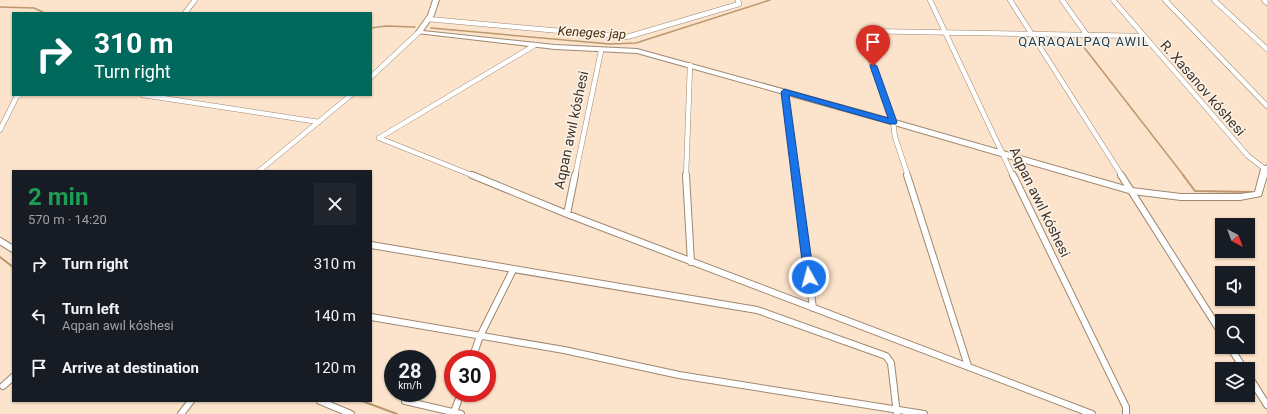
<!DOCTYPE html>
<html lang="en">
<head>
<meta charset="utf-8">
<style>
  :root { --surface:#171b24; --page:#20242c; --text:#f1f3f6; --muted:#9ea1a6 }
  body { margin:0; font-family:Roboto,sans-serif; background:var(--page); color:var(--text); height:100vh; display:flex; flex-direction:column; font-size:15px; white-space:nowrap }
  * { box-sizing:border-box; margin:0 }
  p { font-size:13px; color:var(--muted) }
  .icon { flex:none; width:22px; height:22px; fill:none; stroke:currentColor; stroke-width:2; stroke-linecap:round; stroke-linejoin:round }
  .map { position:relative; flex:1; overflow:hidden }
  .details { position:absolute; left:12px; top:170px; width:360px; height:232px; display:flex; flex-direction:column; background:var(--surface); border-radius:0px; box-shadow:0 1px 3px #0004 }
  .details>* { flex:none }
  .hud { position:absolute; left:12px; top:12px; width:360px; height:84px; border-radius:0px; box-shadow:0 1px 3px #0004; background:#00695c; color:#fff; overflow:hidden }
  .needle { width:26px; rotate:139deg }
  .tools { position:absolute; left:1215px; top:218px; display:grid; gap:8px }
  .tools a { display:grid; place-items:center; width:40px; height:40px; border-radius:0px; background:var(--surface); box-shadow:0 1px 3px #0004; font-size:20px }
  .speed { position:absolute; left:384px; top:350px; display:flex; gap:8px; font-size:20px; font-weight:700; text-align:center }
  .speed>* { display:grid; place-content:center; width:52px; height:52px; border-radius:50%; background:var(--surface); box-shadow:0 1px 3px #0004; line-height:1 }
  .speed small { font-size:10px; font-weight:400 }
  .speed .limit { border:6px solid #d22; background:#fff; color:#111 }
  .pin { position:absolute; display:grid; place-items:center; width:34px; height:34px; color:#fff; margin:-41px -17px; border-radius:50% 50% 50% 0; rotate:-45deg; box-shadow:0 0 4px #0007 }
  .pin .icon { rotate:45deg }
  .me { position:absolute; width:44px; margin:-22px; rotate:353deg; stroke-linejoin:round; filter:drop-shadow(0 0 3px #0008) }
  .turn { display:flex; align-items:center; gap:14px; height:84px; padding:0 16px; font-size:18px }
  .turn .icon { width:52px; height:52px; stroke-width:2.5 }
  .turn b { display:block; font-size:28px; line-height:34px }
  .round { display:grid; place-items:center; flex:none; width:42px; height:42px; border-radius:0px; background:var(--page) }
  .summary { display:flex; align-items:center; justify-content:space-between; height:68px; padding:0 16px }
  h1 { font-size:24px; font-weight:700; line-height:30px; color:#1e9e55 }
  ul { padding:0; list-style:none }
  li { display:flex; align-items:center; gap:12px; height:52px; padding:0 16px }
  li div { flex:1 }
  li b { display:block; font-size:15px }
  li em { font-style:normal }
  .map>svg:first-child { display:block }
</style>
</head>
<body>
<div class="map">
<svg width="1267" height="414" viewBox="0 0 1267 414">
  <rect width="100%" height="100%" fill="#fce3cb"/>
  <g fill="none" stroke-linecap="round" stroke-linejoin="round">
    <path stroke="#bd976e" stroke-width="1.5" d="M0,7L34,8L45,13
      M371,28L386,26L415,27
      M431,28L610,44L636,43L770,0
      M1083,46L1184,176"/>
    <path stroke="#bd976e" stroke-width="2" d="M1183,175L1195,191L1252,192
      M0,257L13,267
      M362,401L397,414"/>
    <g stroke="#9e8871" stroke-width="5.5">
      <path id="street-far1" d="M930,0L1013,176
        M1010,0L1122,176
        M1062,0L1087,35
        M1113,0L1248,156L1265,169
        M1165,0L1267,106
        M1214,0L1267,49
        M1264,0L1267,3
        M185,13L195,0
        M428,19L627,37L739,4L738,0
        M371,77L419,32
        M784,92L795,176
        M143,95L319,122
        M0,130L17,96L20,95
        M379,138L474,176
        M379,138L535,45
        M259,171L351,95
        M575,176L601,51
        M686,176L690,65
        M908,176L895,137L893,122L863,38V31L1143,36"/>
    </g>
    <g stroke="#9e8871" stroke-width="8">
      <path id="street" d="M472,175L567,214L1092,414
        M686,175L691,262
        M795,175L813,308
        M907,175L968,366
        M1013,175L1126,407V414
        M1121,175L1222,334
        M567,214L575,175
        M0,241L13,249
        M371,245L757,310L886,356L891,363L897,414
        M371,317L564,350L679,375L924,414
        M1230,347L1244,369
        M472,359L480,336L513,270
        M1248,375L1267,405
        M3,386L13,377
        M320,401L351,414
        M405,401L461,414
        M454,412L461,393
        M181,414L191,401"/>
    </g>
    <g stroke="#9e8871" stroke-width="2">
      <path id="secondary" d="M433,0H439L434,15L423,31L555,45L637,49L895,120L1132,188L1181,194H1240L1255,192L1261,169L1267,165V176L1261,196L1240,200H1181L1132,194L891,124L637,53L555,49L417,33L416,32L428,15Z"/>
    </g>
    <use href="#street-far1" stroke="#fff" stroke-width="4.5"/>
    <use href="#street" stroke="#fff" stroke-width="6"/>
    <use href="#secondary" fill="#fff" fill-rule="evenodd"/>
  </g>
  <path fill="#1a73e8" stroke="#114b97" d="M871,64H873L877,66L897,122L896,124H890L789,95L814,277L813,280H806L804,277L781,92L784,89L888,118L870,66Z"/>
  <g text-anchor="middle" stroke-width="3" stroke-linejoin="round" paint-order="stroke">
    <g font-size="13" font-style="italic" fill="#482d0b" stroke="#fdf3e9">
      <text transform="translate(592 32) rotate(3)" y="5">Keneges jap</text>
    </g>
    <g font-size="13" letter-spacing="1" fill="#1a435a" stroke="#fdf3e9">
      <text x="1084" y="46">QARAQALPAQ AWIL</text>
    </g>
    <g font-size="14" fill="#3d342a" stroke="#fdf3e9">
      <text transform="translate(1203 88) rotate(49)" y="5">R. Xasanov kóshesi</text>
      <text transform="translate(571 130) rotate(-78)" y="5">Aqpan awıl kóshesi</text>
      <text transform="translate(1040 202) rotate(64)" y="5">Aqpan awıl kóshesi</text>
    </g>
  </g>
</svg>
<div class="tools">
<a><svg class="needle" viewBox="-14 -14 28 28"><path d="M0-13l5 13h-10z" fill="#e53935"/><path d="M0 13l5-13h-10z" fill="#9ea1a6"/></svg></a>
<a><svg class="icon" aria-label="sound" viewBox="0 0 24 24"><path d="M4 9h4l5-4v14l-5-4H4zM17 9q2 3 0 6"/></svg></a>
<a><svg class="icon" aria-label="search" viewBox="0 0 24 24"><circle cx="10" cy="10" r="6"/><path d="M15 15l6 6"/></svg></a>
<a><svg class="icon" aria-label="layers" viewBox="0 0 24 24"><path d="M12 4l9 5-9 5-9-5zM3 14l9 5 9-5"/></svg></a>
</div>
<div class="speed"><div>28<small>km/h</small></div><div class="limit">30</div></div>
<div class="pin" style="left:873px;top:66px;background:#d93025"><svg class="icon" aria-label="arrive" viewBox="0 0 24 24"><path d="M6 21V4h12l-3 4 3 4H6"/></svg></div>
<svg class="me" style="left:809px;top:277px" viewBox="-20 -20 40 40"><circle r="17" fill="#1a73e8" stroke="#fff" stroke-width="3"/><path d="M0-11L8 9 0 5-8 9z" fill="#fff"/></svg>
<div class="hud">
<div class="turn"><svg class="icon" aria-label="right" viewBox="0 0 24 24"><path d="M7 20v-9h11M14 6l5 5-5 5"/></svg><div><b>310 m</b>Turn right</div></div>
</div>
<section class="details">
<div class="summary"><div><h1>2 min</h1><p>570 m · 14:20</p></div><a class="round"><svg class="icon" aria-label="close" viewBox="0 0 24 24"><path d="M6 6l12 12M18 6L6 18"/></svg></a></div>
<ul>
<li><svg class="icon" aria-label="right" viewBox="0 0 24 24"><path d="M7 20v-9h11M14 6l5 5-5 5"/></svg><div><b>Turn right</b></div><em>310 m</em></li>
<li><svg class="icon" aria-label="left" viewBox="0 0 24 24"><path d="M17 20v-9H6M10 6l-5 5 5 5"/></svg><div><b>Turn left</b><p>Aqpan awıl kóshesi</p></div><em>140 m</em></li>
<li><svg class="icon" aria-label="arrive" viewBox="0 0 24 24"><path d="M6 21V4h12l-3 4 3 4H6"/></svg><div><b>Arrive at destination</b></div><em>120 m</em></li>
</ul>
</section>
</div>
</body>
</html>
